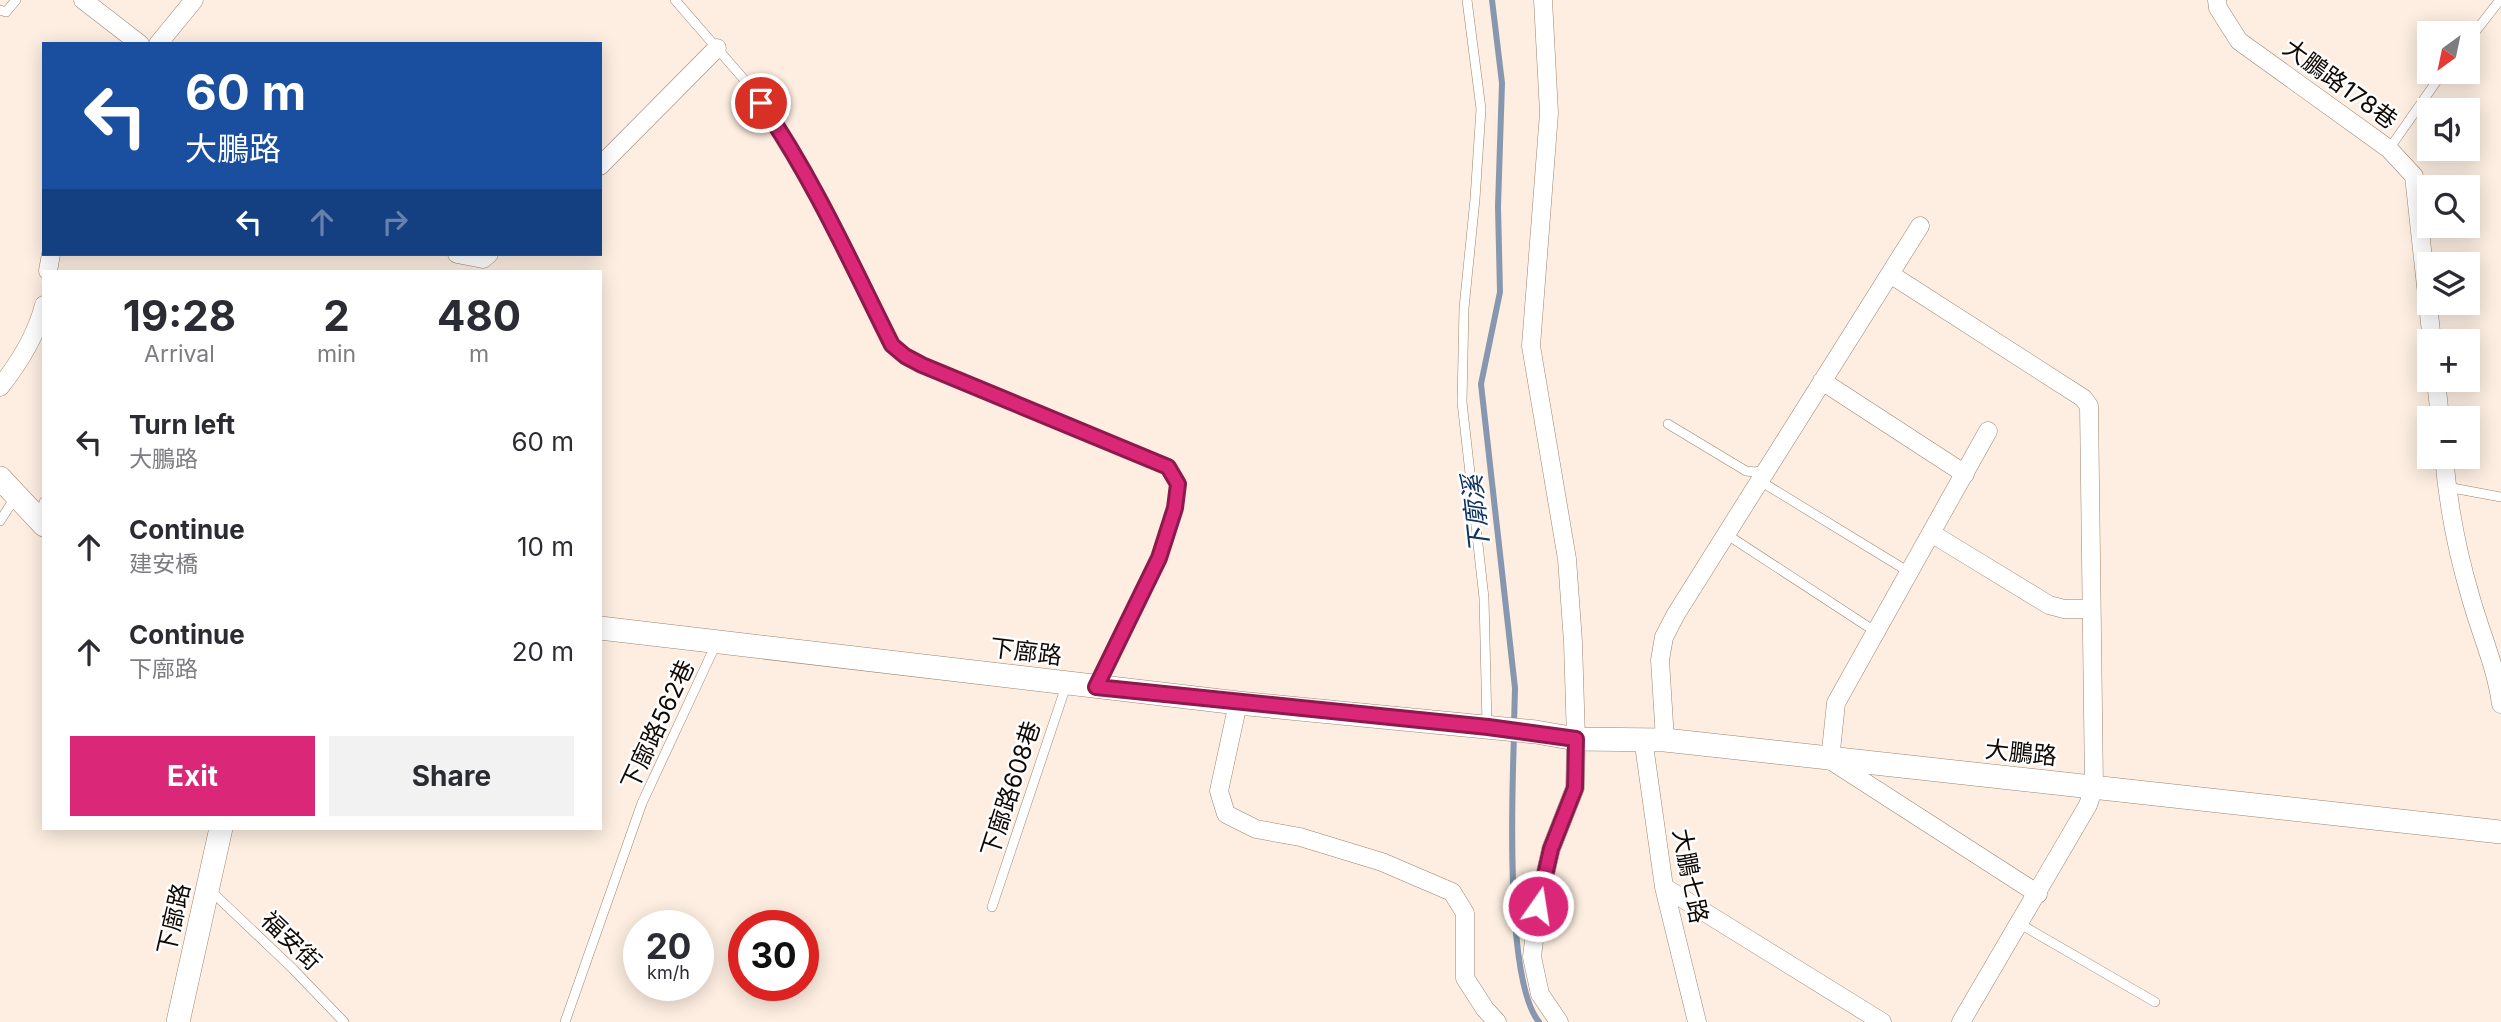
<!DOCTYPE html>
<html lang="en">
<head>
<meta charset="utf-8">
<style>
  :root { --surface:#fff; --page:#f2f2f3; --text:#2b2b33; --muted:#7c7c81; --accent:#db2777 }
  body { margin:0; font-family:Inter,"Noto Sans TC",sans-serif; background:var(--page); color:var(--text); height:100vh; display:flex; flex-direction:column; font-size:26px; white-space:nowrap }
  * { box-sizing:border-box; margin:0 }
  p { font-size:23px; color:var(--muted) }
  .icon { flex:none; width:38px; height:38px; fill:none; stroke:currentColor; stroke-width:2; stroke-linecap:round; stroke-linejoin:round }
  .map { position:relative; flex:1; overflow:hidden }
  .drawer { position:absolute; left:42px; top:270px; width:560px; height:560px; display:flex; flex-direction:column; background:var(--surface); border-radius:0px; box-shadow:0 4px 18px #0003 }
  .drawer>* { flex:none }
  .banner { position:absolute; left:42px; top:42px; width:560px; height:214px; border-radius:0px; box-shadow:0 4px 18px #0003; background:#1a4fa0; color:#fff; overflow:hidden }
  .needle { width:46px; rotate:213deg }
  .controls { position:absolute; left:2417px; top:21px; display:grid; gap:14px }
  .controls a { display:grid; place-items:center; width:63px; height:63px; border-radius:0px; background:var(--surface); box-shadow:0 4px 18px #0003; font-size:35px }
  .speed { position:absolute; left:623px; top:910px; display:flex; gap:14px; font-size:35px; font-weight:700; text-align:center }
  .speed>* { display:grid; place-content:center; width:91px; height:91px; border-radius:50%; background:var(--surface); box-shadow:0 4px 18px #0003; line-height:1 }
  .speed small { font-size:18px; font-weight:400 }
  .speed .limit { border:10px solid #d22; background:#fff; color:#111 }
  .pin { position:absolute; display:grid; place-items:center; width:60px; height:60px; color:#fff; margin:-30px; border:4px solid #fff; border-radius:50%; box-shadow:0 2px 7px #0007 }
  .me { position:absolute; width:77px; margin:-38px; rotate:13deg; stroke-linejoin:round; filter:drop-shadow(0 0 5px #0008) }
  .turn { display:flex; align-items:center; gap:24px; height:147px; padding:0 28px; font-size:32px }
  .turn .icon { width:91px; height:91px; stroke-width:2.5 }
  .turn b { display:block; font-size:49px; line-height:60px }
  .lanes { display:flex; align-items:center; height:66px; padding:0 28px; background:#0003; justify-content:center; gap:35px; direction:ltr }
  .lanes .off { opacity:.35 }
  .eta { display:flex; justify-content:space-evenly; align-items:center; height:119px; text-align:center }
  .eta b { font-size:42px; font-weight:700; line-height:49px }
  .action { display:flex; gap:14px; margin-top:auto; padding:14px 28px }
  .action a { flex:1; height:80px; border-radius:0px; background:var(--accent); color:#fff; font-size:28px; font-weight:700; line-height:80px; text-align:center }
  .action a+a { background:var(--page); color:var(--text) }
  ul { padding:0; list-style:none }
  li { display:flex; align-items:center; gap:21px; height:105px; padding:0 28px }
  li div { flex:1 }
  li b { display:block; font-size:26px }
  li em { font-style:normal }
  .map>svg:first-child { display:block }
</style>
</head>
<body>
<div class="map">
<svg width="2501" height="1022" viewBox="0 0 2501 1022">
  <rect width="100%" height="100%" fill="#fdeee1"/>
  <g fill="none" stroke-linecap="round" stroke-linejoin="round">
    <path stroke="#8697af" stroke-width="6" d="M1492,0L1502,83L1498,206L1500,292L1481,384L1515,688L1514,725
      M1514,736C1512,794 1505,981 1539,1022"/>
    <g stroke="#9b8571" stroke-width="10">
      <path id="lane" d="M675,0L748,84L787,140L892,345L905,356L922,365L1168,467L1178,484L1175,508L1159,558L1097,685
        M1467,0L1481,109L1475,199L1464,308L1462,402L1484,598L1487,725
        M0,10L6,12L16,0
        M2468,41L2500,0
        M2389,149L2443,72
        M1668,424L1746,471L1755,472L1765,470
        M1760,481L1909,572
        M2447,487L2501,497
        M39,518L44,502
        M0,521L16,496
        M1726,534L1876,632
        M211,891L293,969L344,1022
        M992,907L1067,683
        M2020,924L2155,1002
        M565,1022L642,803L716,644"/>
    </g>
    <g stroke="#9b8571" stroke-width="19">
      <path id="street" d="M83,0L140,44
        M1543,0L1549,113L1531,346L1567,559L1573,642L1576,739L1575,788L1551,849L1538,906L1532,957L1540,994L1559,1022
        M2217,0L2218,8L2239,41L2389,149L2414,176L2432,341
        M158,44L194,0
        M600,166L717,48
        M457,254L483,259L489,254
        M48,271L51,254
        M1890,274L2083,398L2089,406L2094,787L2088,805L1961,1022
        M2436,380L2440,418
        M1822,381L1965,474
        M0,387C20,362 36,336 44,305
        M1988,431L1836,703L1830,760L2038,894
        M2444,457C2448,503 2457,551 2470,595C2480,632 2496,666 2501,704
        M1931,533L2049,605L2064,609H2090
        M1238,703L1219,791L1226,814L1256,829L1300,837L1382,862L1452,892L1465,913V978L1485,1009L1497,1022
        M1643,738L1664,887L1697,1022
        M1665,740L1660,660L1664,637L1676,614L1920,226
        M1664,887L1882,1022"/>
    </g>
    <g stroke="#9b8571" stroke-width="24">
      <path id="secondary" d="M0,478L44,525
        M600,628L1238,703L1536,732L1576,739L1665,740L2501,832
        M178,1022L221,828"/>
    </g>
    <use href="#lane" stroke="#fff" stroke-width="9"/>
    <use href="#street" stroke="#fff" stroke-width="18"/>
    <use href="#secondary" stroke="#fff" stroke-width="23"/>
  </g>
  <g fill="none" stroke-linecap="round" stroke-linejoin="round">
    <g stroke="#8e194d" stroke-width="18">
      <path id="route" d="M761,103C813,178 851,263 892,345L905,356L922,365L1168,467L1178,484L1175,508L1159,558L1096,687L1488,727L1576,739L1575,788L1551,849L1538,906"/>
    </g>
    <use href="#route" stroke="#db2777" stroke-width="12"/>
  </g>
  <g text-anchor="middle" stroke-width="5" stroke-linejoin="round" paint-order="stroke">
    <g font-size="24" fill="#110a04" stroke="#fefefe">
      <text transform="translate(2340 84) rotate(36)" y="8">大鵬路178巷</text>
      <text transform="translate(1026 652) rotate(7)" y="8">下廍路</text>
      <text transform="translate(658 725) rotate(-65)" y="8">下廍路562巷</text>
      <text transform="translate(2021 753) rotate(6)" y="8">大鵬路</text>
      <text transform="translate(1011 789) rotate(-72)" y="8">下廍路608巷</text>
      <text transform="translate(1690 876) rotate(79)" y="8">大鵬七路</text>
      <text transform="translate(174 919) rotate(-77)" y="8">下廍路</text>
      <text transform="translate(291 941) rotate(44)" y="8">福安街</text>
    </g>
    <g font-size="26" font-style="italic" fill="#103460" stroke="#fefefe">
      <text transform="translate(1476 514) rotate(-96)" y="9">下廓溪</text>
    </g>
  </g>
</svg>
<div class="controls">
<a><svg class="needle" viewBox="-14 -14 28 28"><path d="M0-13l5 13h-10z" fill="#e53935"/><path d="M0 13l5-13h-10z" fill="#7c7c81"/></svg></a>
<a><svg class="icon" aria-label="sound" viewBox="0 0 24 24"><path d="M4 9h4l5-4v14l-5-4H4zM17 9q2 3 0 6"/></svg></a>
<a><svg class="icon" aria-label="search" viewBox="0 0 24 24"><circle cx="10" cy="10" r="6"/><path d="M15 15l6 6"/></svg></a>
<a><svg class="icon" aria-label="layers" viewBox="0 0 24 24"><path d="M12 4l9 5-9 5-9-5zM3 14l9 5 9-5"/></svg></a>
<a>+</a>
<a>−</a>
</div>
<div class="speed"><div>20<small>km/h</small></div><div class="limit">30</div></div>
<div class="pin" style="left:761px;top:103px;background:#d93025"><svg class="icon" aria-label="arrive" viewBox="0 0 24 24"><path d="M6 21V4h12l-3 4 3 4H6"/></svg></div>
<svg class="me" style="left:1538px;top:906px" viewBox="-20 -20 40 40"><circle r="17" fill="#db2777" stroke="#fff" stroke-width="3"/><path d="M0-11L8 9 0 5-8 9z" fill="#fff"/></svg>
<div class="banner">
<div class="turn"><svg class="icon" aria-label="left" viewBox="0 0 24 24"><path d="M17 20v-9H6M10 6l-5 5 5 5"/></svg><div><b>60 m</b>大鵬路</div></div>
<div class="lanes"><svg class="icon" aria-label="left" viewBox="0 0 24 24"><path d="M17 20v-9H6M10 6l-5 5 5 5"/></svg><svg class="icon off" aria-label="ahead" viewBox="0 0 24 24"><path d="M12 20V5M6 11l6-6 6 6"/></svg><svg class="icon off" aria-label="right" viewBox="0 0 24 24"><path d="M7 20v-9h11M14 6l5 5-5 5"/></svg></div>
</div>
<section class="drawer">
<div class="eta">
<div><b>19:28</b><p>Arrival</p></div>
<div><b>2</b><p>min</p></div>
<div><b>480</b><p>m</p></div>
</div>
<ul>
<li><svg class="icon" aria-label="left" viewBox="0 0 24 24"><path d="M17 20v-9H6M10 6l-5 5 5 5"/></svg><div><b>Turn left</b><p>大鵬路</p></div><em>60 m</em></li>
<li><svg class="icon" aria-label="ahead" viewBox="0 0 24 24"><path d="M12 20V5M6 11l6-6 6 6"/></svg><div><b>Continue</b><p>建安橋</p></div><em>10 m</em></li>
<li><svg class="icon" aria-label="ahead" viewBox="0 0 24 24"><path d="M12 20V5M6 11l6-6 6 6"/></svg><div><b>Continue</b><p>下廍路</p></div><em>20 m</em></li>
</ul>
<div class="action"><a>Exit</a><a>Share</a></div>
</section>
</div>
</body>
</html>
